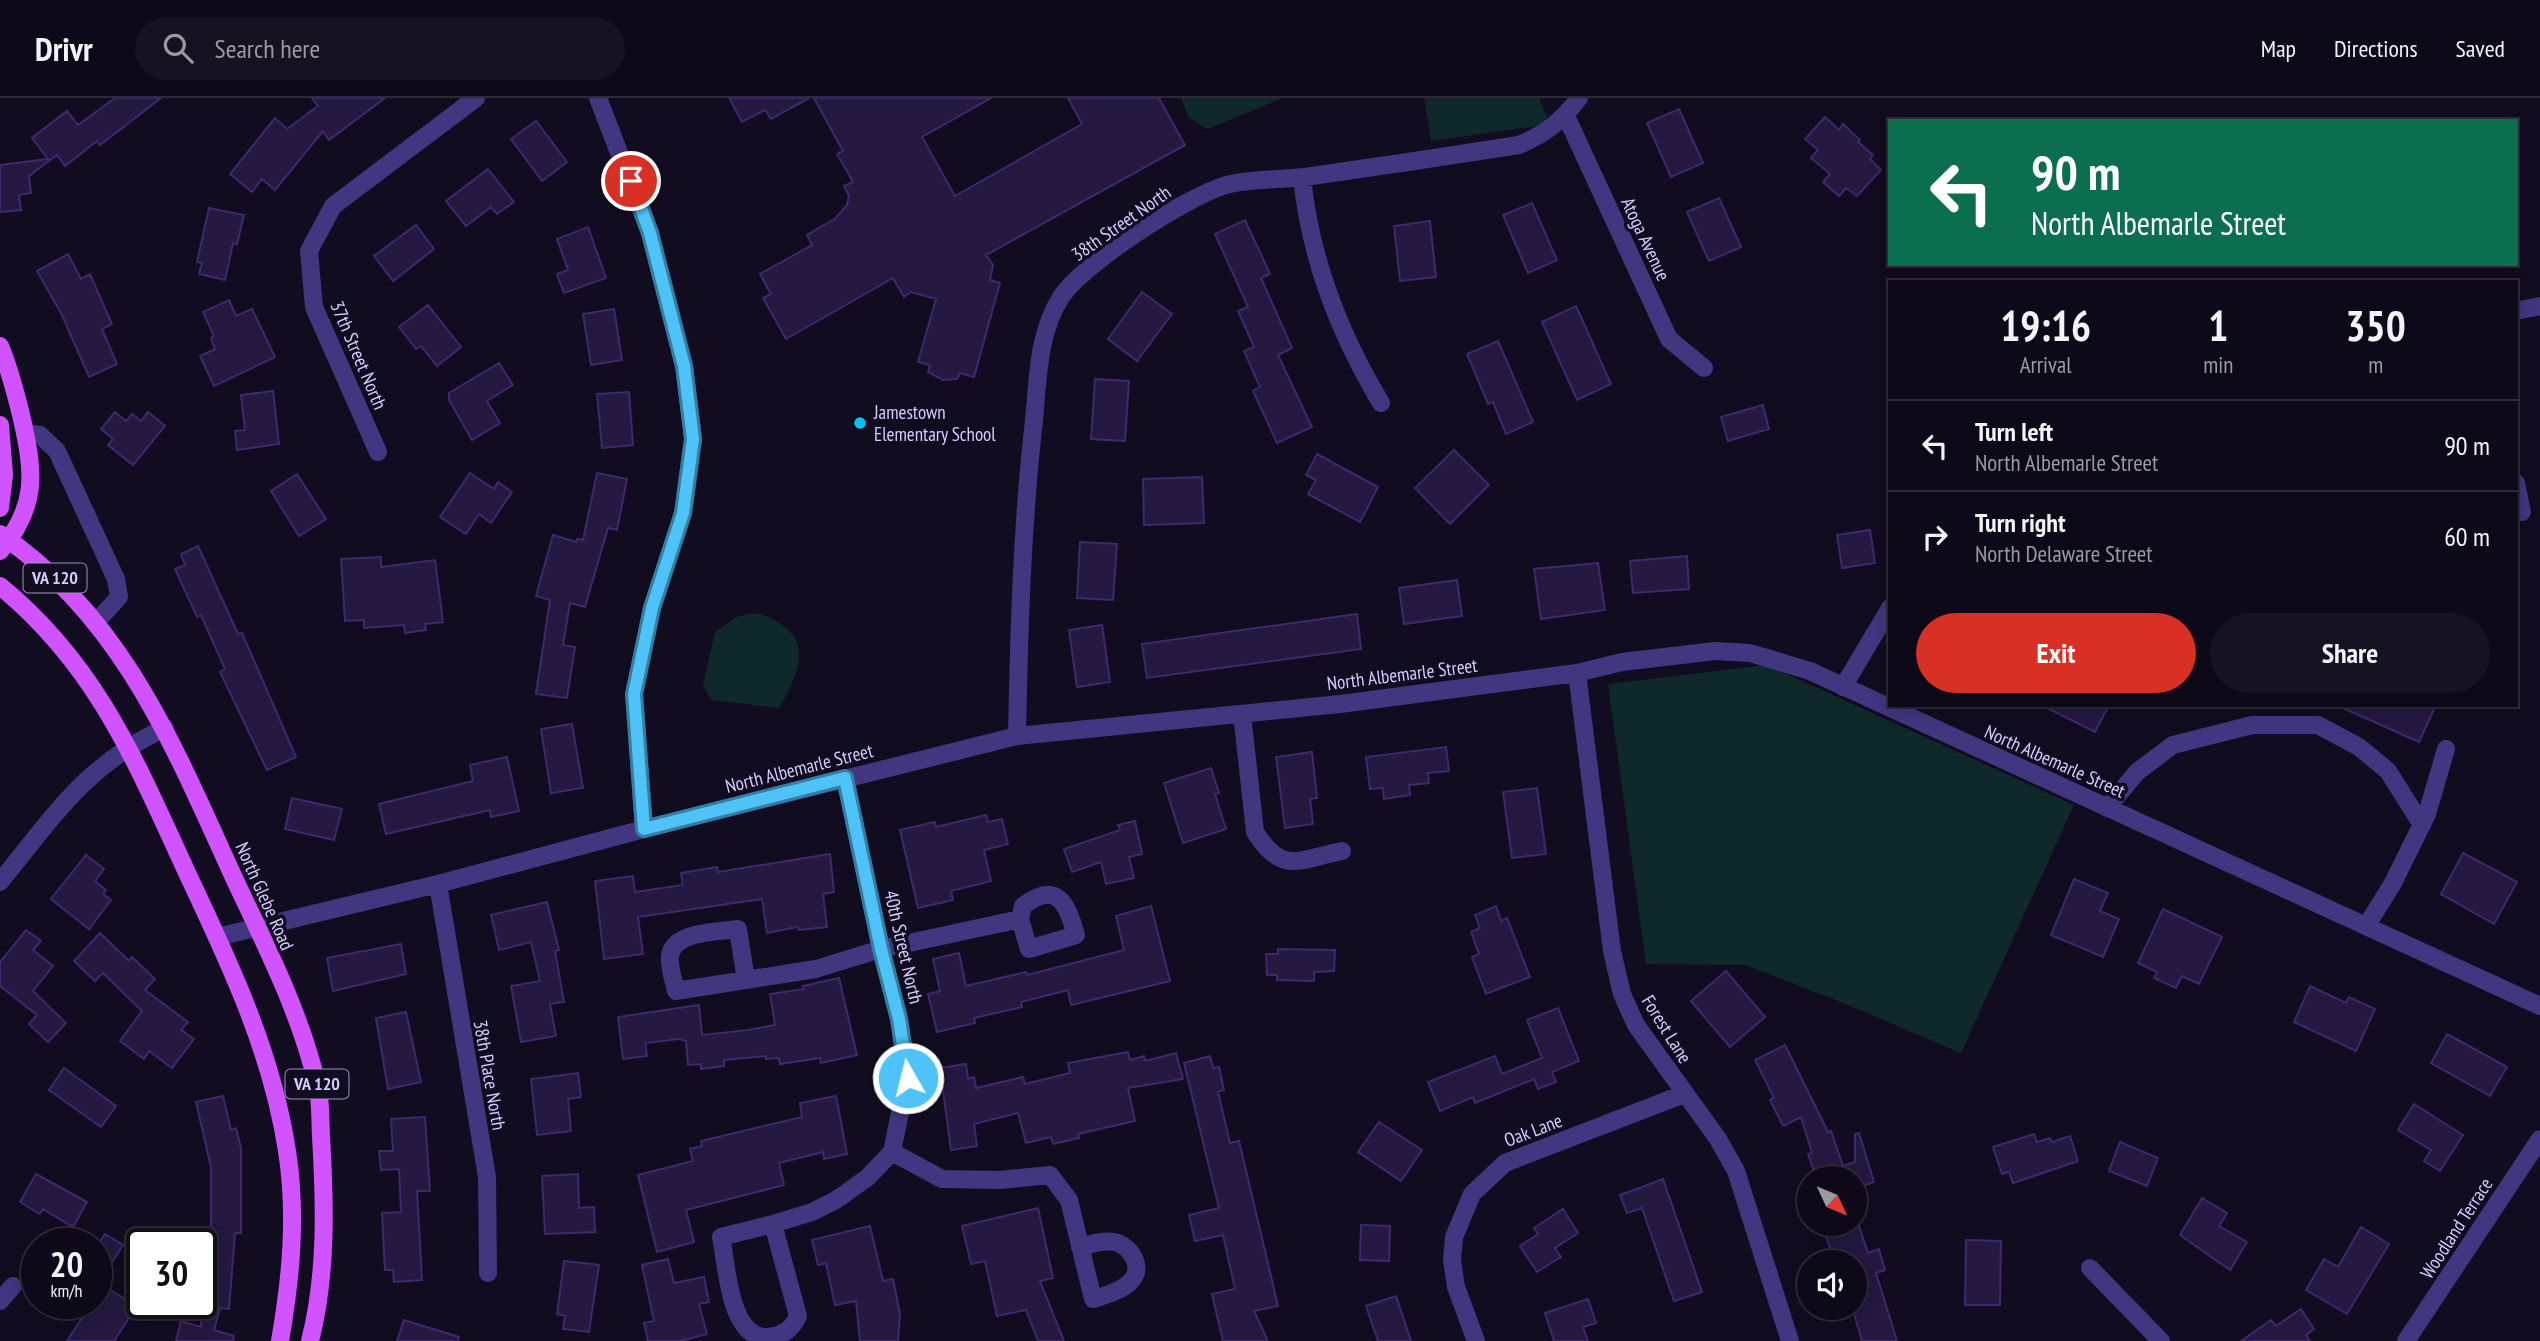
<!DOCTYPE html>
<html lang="en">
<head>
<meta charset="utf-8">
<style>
  :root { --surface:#0e0918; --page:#171221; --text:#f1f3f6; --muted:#9b9aa2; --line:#2e2a37; --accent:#d93025 }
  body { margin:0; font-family:"PT Sans Narrow",sans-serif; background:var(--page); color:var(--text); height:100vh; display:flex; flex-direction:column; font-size:26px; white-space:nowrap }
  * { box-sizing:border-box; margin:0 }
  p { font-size:23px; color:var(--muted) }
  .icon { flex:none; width:38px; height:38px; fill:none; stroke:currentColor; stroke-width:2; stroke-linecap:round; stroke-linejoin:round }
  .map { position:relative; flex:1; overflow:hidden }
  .sheet { position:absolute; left:1888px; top:182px; width:630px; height:427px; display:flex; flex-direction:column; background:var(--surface); border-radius:0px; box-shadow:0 4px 18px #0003,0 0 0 2px var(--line) }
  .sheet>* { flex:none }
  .guide { position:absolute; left:1888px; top:21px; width:630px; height:147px; border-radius:0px; box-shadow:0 4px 18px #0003,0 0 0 2px var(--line); background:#0b6e4f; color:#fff; overflow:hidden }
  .needle { width:46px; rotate:134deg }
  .fabs { position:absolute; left:1797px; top:1068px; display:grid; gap:14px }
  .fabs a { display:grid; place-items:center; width:70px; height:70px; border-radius:50%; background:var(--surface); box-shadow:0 4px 18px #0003,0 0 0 2px var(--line); font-size:35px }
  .speed { position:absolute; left:21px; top:1130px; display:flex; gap:14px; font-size:35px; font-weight:700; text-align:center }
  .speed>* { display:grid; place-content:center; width:91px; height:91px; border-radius:50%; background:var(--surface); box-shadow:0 4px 18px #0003,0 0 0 2px var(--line); line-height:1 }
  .speed small { font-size:18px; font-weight:400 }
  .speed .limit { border:4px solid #111; border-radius:10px; background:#fff; color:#111 }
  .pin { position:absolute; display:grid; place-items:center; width:60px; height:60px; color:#fff; margin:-30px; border:4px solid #fff; border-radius:50%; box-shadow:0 2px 7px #0007 }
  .me { position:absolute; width:77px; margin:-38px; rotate:352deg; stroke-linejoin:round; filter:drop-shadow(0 0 5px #0008) }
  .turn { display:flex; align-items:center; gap:24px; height:147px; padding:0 28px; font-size:32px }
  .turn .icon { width:91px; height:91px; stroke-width:2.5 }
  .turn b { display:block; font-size:49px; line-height:60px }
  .eta { display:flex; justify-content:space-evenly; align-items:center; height:119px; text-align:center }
  .eta b { font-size:42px; font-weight:700; line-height:49px }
  .button { display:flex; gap:14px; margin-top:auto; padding:14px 28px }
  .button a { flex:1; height:80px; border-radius:42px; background:var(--accent); color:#fff; font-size:28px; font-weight:700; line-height:80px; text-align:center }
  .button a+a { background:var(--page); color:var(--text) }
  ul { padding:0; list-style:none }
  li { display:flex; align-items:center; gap:21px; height:91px; padding:0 28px; border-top:2px solid var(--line) }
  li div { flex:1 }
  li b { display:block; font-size:26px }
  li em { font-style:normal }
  header { display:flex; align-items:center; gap:42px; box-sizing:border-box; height:98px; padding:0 35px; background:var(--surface); border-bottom:2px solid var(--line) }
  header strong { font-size:33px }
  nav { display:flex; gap:38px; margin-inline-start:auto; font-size:24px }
  .search { width:490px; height:63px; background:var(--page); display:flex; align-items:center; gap:18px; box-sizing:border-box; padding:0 24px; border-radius:38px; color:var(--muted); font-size:26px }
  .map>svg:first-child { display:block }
</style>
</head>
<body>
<header>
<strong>Drivr</strong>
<div class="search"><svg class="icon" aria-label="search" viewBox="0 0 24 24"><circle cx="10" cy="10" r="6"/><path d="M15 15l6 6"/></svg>Search here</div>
<nav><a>Map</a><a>Directions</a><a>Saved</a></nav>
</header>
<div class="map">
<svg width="2540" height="1243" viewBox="0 0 2540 1243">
  <rect width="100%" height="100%" fill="#120c20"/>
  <path fill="#0f282a" d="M1181,0H1283L1207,31L1189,20Z
    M1424,0H1539L1550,26L1431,43Z
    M756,515C815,533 804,568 779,610L712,602L703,587L715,534L736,519Z
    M1767,567L2074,707L1961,955L1841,904L1745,867L1646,866L1608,586Z"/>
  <path fill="#251841" stroke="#3e296e" stroke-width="2" d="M115,0H161L100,47L97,43L65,68L57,57L29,78L31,95L19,97L21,112L0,114V67L48,61L32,40L67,13L78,27Z
    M312,0H385L329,42L323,33L275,92L262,81L252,94L230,76L275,20L287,31L318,8Z
    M729,0H809L771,21L765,12L742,24Z
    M814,0H991L922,39L955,98L1082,26L1068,0H1159L1185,47L986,157L993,167L990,182L1000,185L974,279L960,275L957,281L943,282L928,274L930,267L918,264L936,201L911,194L904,199L893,180L786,241L763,200L771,196L760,176L812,147L807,137L836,120L847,107L849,98L844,88L853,84L837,56L843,53Z
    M1679,11L1703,65L1671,79L1647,25Z
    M1825,19L1839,32L1843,26L1860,42L1858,44L1873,57L1870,61L1881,72L1857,98L1846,90L1839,98L1823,84L1830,76L1811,60L1818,52L1805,41Z
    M536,23L567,64L542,83L511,41Z
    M488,71L514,104L497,116L491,109L466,128L446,103Z
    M1719,100L1741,149L1709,163L1687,114Z
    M1532,105L1557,162L1528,175L1503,117Z
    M209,110L244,117L237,146L233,145L225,182L199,176L202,165L197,164Z
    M1245,122L1270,176L1261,180L1292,250L1278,257L1312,329L1277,345L1253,293L1260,289L1244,253L1254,249L1238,213L1248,209L1215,136Z
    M1430,123L1436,179L1400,183L1394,128Z
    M416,127L434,151L393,183L374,158Z
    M588,129L606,180L564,195L557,176L568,172L557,141Z
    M68,156L81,181L90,176L112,226L102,231L117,266L89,279L62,217L37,173Z
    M1142,194L1172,216L1137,263L1108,241Z
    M229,202L236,218L252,211L275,259L214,288L200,258L215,251L211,240L214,238L203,214Z
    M428,207L461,249L437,268L421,248L416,251L399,229Z
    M1576,208L1611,286L1577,302L1542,224Z
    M614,211L622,262L591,267L583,216Z
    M1498,243L1533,324L1506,336L1493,304L1488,306L1467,256Z
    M499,265L513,287L487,303L500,325L472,342L449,302V295Z
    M1095,281L1129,283L1125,343L1091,341Z
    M273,293L279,346L237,352L235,333L245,332L241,297Z
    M629,294L633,347L602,350L597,296Z
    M1763,307L1769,331L1728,343L1721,319Z
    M115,314L126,323L132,316L141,323L148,314L165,328L133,367L108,347L113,341L101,331Z
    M1454,352L1489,387L1450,426L1415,390Z
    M1317,356L1378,389L1360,424L1308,396L1316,382L1306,377Z
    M470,375L494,391L498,384L512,394L491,425L479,416L466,436L440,419Z
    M597,375L627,381L617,432L608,430L585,509L570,505L563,547L575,549L567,600L536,596L550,502L536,498L553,437L576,444L577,441L583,442Z
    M297,376L326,421L299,438L271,393Z
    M1202,379L1204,425L1144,427L1143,381Z
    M1870,432L1875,465L1842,470L1837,437Z
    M1080,444L1117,446L1113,502L1077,500Z
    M198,448L238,536L242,535L296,659L267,672L220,574L225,571L201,517L197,519L175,471L185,467L181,456Z
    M1687,458L1689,491L1633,495L1630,463Z
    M381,459V469L435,462L443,524L425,526L426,532L405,535L404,527L364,530V522L345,523L341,461Z
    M1598,465L1605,512L1541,521L1534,471Z
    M1457,482L1462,518L1404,526L1399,490Z
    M1357,516L1361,551L1147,580L1142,546Z
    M1102,527L1110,584L1077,589L1069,532Z
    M2041,607H2109L2095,634Z
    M2336,607H2436L2419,644Z
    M572,626L583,690L551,695L541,631Z
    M1446,649L1449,673L1428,675L1429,685L1409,687L1410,697L1384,701L1383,690L1370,691L1366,659Z
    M1312,654L1317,700L1310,701L1313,726L1285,730L1276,659Z
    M507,659L519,713L491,719L490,712L386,736L379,706L473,683L470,667Z
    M1211,670L1219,695L1215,696L1226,731L1183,745L1164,685Z
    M1537,690L1546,756L1512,760L1503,694Z
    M292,700L342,711L334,742L285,731Z
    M986,717L988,724L1002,721L1008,746L984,752L991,783L951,793L953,802L918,810L900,732L935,724L936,729Z
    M1135,723L1142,756L1129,759L1134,780L1106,786L1101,764L1072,774L1064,751L1120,732L1118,727Z
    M2463,755L2517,784L2494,826L2441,796Z
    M830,756L834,794L823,796L827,829L799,832L798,829L767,835L762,801L638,819L643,856L604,861L595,783L633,778L635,794L683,787L681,775L717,769L718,774Z
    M86,757L104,771L95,783L106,792L103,796L111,802L89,831L51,801Z
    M2074,781L2108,795L2100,813L2119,821L2103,859L2051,837Z
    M547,804L559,852L555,853L564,904L550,906L556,938L521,944L511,888L540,883L531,844L499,852L491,817Z
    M1151,808L1170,883L1071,907L1068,892L1021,904L1022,909L974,920L975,925L937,934L928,896L940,893L933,861L959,855L966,888L1026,874L1027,877L1124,852L1116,818Z
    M1496,808L1501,823L1507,820L1530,879L1486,896L1472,859L1479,856L1471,834L1480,830L1475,817Z
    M2163,811L2222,839L2199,886L2182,878L2176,890L2154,880L2157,874L2138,865Z
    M26,832L41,843L33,852L53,868L33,893L66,925L48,944L29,926L37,917L0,888V864Z
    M100,835L129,863L132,859L155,881L145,892L188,924L181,932L194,941L172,970L149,953L144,961L120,943L142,913L103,875L95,883L74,863Z
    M401,846L406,876L333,893L327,860Z
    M1278,851L1335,852L1334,873L1314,874V883L1277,882V877H1267L1266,856H1278Z
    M1726,873L1765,919L1730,949L1691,903Z
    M839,880L857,957L821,965L820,960L780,966L779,960L766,961V958L724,962V968L701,971V966L688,967L686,943L679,941L645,945L647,958L623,961L618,919L699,907L702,937L748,932L775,927L770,896L804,891L803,888Z
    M2310,888L2346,905L2349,899L2375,911L2356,953L2294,924Z
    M1558,910L1579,963L1552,974L1556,984L1538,991L1534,981L1475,1005L1473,999L1440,1013L1428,984L1495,958L1502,976L1542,960L1527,922Z
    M406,914L421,984L388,991L376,920Z
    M2447,936L2507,969L2490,998L2431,965Z
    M1785,947L1828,1034L1831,1033L1843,1068L1855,1064V1036L1859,1035L1874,1084L1855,1090V1080H1816L1808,1056L1812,1055L1801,1019L1783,1028L1770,1002L1774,1000L1755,962Z
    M1128,954L1130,962L1144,958L1145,963L1176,955L1183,981L1128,990L1135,1023L1078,1036L1079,1040L1053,1046L1051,1039L1026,1045L1018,1015L974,1026L977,1048L951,1052L940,970L966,966L968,981L974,979L976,990L1023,979L1025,986L1070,975L1068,965Z
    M1210,958L1213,970L1219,969L1224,992L1218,994L1230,1045L1239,1043L1278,1208L1254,1213L1268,1243H1223L1212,1196L1235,1191L1223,1137L1195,1143L1189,1117L1219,1110L1184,965Z
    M64,970L116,1008L101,1029L49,992Z
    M578,975L581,999L568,1001L571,1033L537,1037L531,981Z
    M223,998L231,1032L236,1030L241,1050V1135H235L229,1211L220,1210L214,1232L234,1238L233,1243H176L181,1223L201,1229L203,1150H211V1069L196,1004Z
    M836,998L847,1056L824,1061L823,1054L779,1065L784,1087L686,1112L694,1144L657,1154L638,1077L693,1063L690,1051L702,1048L701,1043L802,1019L800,1005Z
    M2414,1006L2463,1037L2440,1073L2424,1063L2431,1052L2398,1032Z
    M425,1019L430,1093H417L422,1182L394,1184L393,1172H385L382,1115L401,1114L399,1071L381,1072L379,1053H393L391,1021Z
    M1379,1024L1422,1052L1401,1083L1358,1054Z
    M2034,1036L2037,1044L2050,1040L2052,1044L2070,1038L2078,1063L2013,1085L2009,1074L2002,1076L1993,1049Z
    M2120,1044L2158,1060L2147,1088L2109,1073Z
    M36,1076L87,1104L73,1129L43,1111L40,1116L20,1104Z
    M578,1076L579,1110L594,1109L595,1134L545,1136L542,1078Z
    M1663,1081L1702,1194L1674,1203L1642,1110L1627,1115L1620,1097Z
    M2202,1100L2227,1115L2219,1128L2247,1144L2230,1172L2180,1137Z
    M1038,1110L1053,1180L1040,1183L1064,1243H1038L1026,1212L997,1218L985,1163L971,1166L962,1128Z
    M1563,1111L1578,1135L1555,1150L1561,1159L1537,1174L1520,1148L1538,1136L1534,1130Z
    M1837,1125H1858L1868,1155L1879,1151L1885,1172L1876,1175L1897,1243H1862L1853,1212L1855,1164H1835L1823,1130Z
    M1361,1127L1390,1128L1389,1163L1360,1162Z
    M870,1128L883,1183L893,1181L900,1216L898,1243H860L856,1203L835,1207L826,1165L818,1167L812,1142Z
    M2361,1129L2389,1146L2347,1216L2306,1192L2324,1161L2338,1169Z
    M105,1136L123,1147L99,1185L133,1206L126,1217L129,1220L114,1243H67L82,1220L61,1206H96V1150Z
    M1966,1142L2001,1143L2000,1207H1965Z
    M668,1161L674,1185L704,1179L709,1204L699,1206L707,1236L680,1243H648L644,1225L654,1223L642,1167Z
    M564,1163L599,1167L589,1234L563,1231L565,1218L557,1216Z
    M1396,1198L1411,1243H1378L1366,1208Z
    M1588,1201L1596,1225L1583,1229L1588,1243H1554L1545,1215Z
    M2301,1211L2314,1231L2306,1237L2310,1243H2241L2271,1222L2276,1228Z
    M404,1222L459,1239L458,1243H397Z"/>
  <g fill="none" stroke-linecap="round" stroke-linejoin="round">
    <path stroke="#413680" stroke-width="18" d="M598,0L650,135L684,268L693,341L683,415L652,510L634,596L644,731
      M1566,18L1669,241L1704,270
      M1302,79C1310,161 1339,235 1381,305
      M2516,213L2540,208
      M25,335L40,337L57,353L116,481L119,499L97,523
      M378,354L314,209L309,153L333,108L476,0
      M2516,385L2522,414
      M1577,575L1612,853L1622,896L1636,927L1718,1041L1736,1073L1790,1243
      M1843,589L1890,510
      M1242,616L1255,734C1282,777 1298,762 1342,753
      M1017,638C1019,532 1022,427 1034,322C1038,280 1038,235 1061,199C1084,165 1186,99 1226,87C1250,80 1280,82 1305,79C1376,69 1448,58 1519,47C1545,36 1562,23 1579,0
      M2107,710L2137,674L2173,647L2252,627H2318L2359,649L2388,673L2422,727
      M0,784C54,718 85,667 165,630
      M438,786L487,1079L488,1175
      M2367,827L2393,785L2427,716L2446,651
      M217,839L438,786L644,731L1017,638L1340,606L1577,575L1622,564L1715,553L1750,555L1810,573L2540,908
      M746,882L738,831C719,834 671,833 670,859C669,870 674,883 676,893L816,871L881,851L1020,821L1023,808C1057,782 1067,805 1076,837L1029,851L1020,821
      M892,1054L942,1081L999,1082L1050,1077L1069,1102L1093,1201C1111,1196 1146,1186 1134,1160C1131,1154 1125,1148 1118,1145C1106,1141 1092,1146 1080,1149
      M773,1126L721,1139C727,1167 729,1243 769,1239C784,1237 792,1231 798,1218L773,1126L812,1114L836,1102L867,1080L892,1054L907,980L899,921L881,851L845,680
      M2090,1170L2161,1243
      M0,1203L13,1188
      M1476,1243L1456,1189L1452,1162L1454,1139L1472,1096L1505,1065L1684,996
      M2406,1243L2540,1041"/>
    <path stroke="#d152ff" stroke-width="18" d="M0,248C10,272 16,296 22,321C34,375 38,408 0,453
      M0,327L4,377L0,410
      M0,436C123,519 175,651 234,780C265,846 300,914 317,986C321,1002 320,1021 321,1038C325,1106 327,1177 310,1243
      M0,488C99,569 137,667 189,779C231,868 272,955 287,1053C297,1117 291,1180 280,1243"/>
  </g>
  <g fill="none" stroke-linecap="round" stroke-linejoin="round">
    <g stroke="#337fa1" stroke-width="18">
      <path id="route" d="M631,83L650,135L684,268L693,341L683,415L652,510L634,596L644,731L845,680L881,851L899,921L908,980"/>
    </g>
    <use href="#route" stroke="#4fc3f7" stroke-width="12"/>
  </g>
  <circle fill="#00c3f6" stroke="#120c20" stroke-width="2.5" cx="860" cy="325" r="7"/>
  <g text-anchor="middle" stroke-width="7" stroke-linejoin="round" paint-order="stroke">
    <g fill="#120c20" stroke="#9c92bc" stroke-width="2">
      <rect x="23.5" y="465.5" width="63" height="29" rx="5"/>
      <rect x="285.5" y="971.5" width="63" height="29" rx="5"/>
    </g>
    <g font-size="18" font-weight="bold" fill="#d7cbff">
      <text x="55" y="486">VA 120</text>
      <text x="317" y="992">VA 120</text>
    </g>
    <g font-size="19" fill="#d7cbff" stroke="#120c20">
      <text transform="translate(1121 125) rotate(-35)" y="7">38th Street North</text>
      <text transform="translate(1646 141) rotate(65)" y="7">Atoga Avenue</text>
      <text transform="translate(359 257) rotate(67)" y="7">37th Street North</text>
      <text transform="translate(1402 576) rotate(-7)" y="7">North Albemarle Street</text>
      <text transform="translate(2055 663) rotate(24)" y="7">North Albemarle Street</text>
      <text transform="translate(799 670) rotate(-14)" y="7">North Albemarle Street</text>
      <text transform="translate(265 798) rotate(66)" y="7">North Glebe Road</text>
      <text transform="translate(904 849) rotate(77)" y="7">40th Street North</text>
      <text transform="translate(1667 931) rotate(58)" y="7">Forest Lane</text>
      <text transform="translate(490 977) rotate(80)" y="7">38th Place North</text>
      <text transform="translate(1533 1032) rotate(-21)" y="7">Oak Lane</text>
      <text transform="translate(2456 1130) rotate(-57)" y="7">Woodland Terrace</text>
    </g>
    <g font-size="19" fill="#d7cbff" stroke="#120c20" text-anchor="start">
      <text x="874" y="321">Jamestown<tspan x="874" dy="22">Elementary School</tspan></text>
    </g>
  </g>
</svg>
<div class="fabs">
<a><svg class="needle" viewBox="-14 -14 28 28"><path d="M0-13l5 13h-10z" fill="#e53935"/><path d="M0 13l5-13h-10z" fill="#9b9aa2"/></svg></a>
<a><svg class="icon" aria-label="sound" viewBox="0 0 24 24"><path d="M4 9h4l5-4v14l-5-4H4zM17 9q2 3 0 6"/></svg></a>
</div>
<div class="speed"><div>20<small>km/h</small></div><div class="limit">30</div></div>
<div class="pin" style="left:631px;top:83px;background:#d93025"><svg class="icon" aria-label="arrive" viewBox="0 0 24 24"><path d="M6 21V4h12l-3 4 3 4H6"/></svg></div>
<svg class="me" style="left:908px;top:980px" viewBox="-20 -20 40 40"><circle r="17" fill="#4fc3f7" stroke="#fff" stroke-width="3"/><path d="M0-11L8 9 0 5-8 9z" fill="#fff"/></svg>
<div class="guide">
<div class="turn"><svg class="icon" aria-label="left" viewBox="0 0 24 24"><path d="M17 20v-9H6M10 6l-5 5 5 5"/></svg><div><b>90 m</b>North Albemarle Street</div></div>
</div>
<section class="sheet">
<div class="eta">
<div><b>19:16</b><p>Arrival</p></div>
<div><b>1</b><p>min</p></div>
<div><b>350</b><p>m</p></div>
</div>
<ul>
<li><svg class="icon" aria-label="left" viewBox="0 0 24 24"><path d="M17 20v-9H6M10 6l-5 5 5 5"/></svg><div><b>Turn left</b><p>North Albemarle Street</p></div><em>90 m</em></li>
<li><svg class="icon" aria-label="right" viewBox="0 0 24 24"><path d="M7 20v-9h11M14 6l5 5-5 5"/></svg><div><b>Turn right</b><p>North Delaware Street</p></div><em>60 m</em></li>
</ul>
<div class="button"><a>Exit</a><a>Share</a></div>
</section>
</div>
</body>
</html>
